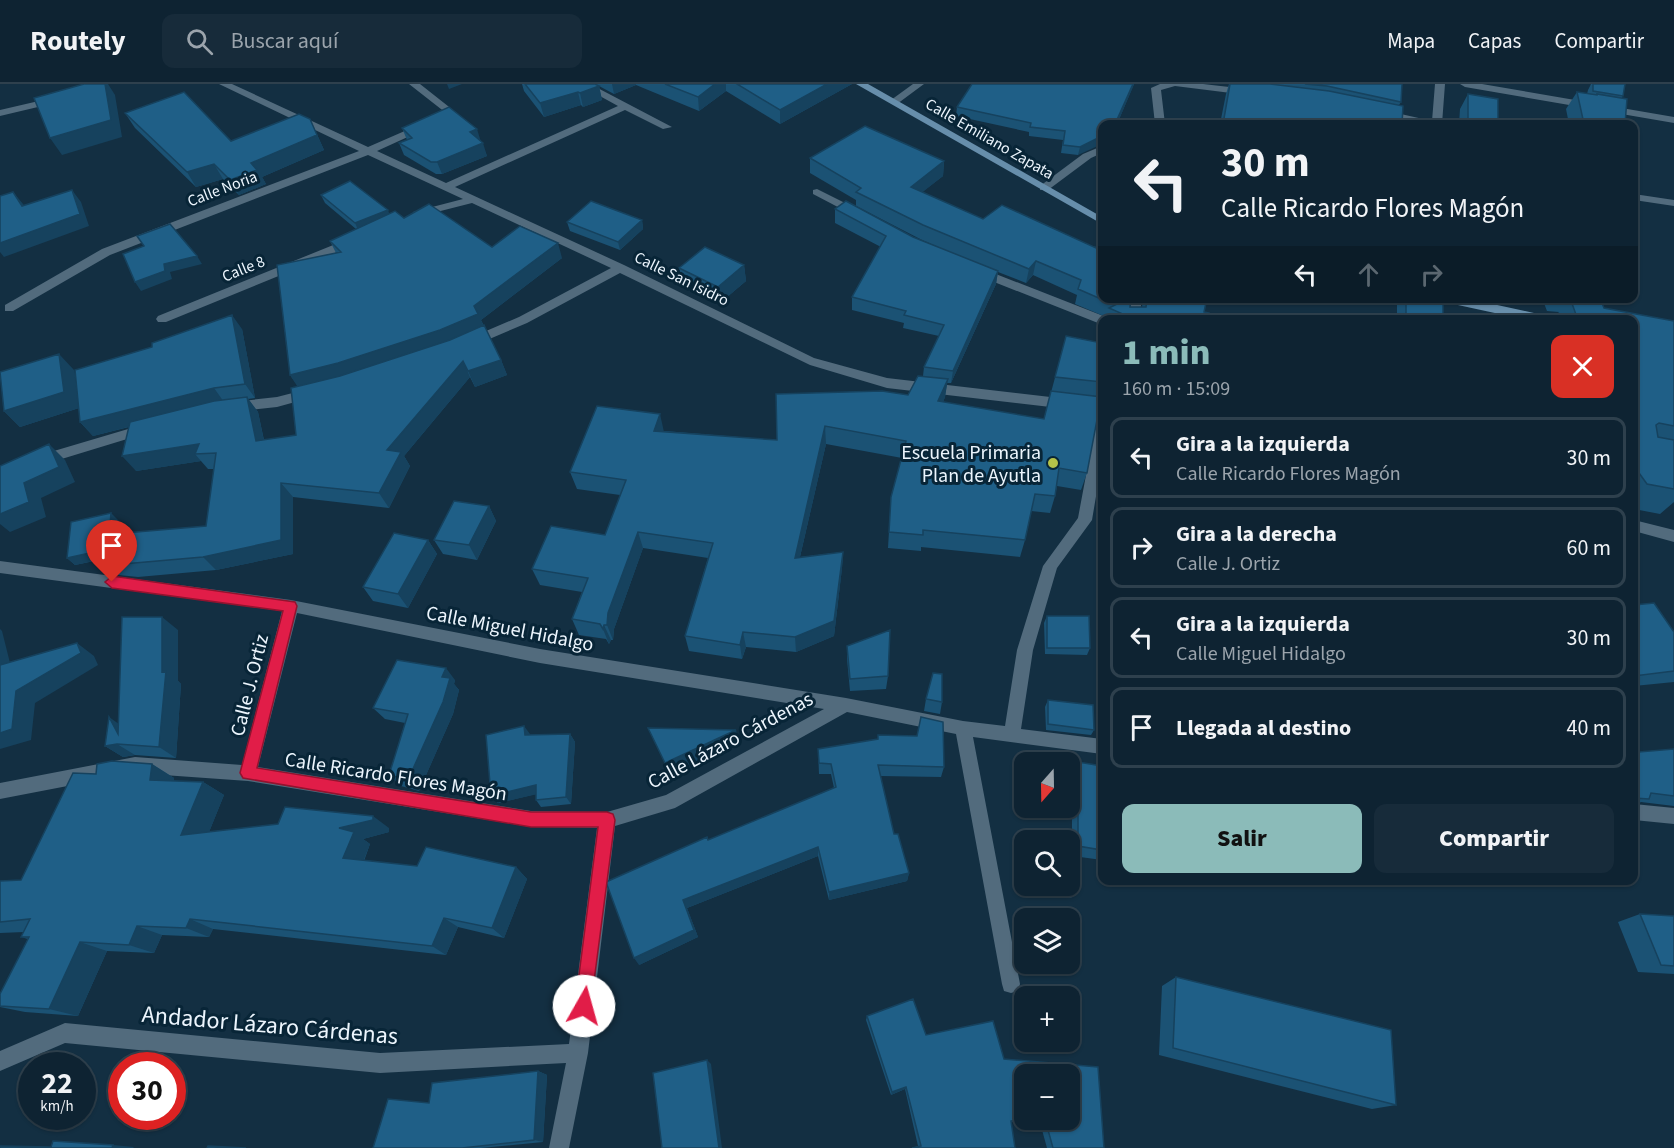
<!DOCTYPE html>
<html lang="es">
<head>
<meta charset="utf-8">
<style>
  :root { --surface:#0e2332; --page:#172b3a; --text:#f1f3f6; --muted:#9ba4ac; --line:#2e404d; --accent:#8bbbb9 }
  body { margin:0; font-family:"Source Sans 3",sans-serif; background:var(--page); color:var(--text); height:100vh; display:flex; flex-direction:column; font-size:22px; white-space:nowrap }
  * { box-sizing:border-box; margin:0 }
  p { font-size:20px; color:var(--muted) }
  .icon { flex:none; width:33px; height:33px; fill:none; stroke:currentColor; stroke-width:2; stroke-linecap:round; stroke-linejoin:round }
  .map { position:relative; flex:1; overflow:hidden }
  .side { position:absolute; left:1098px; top:231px; width:540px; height:570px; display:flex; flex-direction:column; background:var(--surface); border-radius:12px; box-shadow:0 2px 4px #0004,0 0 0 2px var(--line) }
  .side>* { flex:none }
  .top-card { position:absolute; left:1098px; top:36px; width:540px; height:183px; border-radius:12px; box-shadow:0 2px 4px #0004,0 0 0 2px var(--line); background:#0e2332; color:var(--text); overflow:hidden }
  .needle { width:39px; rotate:200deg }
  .buttons { position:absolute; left:1014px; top:668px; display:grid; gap:12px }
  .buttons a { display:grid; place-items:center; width:66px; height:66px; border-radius:12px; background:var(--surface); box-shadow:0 2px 4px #0004,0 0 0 2px var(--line); font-size:30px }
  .speed { position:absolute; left:18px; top:968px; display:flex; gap:12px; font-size:30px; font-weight:700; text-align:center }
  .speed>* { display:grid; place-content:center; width:78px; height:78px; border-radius:50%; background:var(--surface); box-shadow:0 2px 4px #0004,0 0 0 2px var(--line); line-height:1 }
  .speed small { font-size:15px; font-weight:400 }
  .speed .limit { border:9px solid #d22; background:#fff; color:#111 }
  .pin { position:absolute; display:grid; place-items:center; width:51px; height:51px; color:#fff; margin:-62px -26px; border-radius:50% 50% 50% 0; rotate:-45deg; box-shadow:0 0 6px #0007 }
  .pin .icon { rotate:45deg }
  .me { position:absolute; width:66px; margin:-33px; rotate:7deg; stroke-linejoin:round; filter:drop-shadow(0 0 4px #0008) }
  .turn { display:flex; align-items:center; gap:21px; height:126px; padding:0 24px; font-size:27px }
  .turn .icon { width:78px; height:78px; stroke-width:2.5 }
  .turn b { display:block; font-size:42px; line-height:51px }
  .lanes { display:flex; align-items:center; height:57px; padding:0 24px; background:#0003; justify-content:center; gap:30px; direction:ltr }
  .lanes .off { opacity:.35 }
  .round { display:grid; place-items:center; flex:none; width:63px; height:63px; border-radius:12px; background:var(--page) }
  .summary { display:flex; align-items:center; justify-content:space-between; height:102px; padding:0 24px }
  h1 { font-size:36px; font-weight:800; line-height:45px; color:var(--accent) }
  .action { display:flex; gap:12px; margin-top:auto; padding:12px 24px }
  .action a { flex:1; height:69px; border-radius:12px; background:var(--accent); color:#111; font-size:24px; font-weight:800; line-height:69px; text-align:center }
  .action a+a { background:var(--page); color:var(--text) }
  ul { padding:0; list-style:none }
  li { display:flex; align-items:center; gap:18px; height:81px; margin:0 12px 9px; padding:0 12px; border:3px solid var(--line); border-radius:12px }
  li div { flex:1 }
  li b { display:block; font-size:22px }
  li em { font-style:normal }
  header { display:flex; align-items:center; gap:36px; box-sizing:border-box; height:84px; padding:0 30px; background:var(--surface); border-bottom:2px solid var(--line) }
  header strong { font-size:28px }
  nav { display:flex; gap:33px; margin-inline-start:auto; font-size:21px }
  .search { width:420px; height:54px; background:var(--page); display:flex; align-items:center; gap:15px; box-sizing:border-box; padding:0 21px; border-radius:12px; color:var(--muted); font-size:22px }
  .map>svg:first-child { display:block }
</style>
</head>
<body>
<header>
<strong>Routely</strong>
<div class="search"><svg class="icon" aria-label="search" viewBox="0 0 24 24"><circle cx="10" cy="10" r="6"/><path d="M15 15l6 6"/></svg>Buscar aquí</div>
<nav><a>Mapa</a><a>Capas</a><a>Compartir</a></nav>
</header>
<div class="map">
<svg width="1674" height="1064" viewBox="0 0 1674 1064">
  <rect width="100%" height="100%" fill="#132f42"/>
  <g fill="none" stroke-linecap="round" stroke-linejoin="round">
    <path fill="#526b7d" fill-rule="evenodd" d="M219,0H232L368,63L446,29L409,0H420L458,30L377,67L446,99L618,22L578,0H590L672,43L663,45L625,26L455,103L624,181L814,274L887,294L1102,319V329L887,304L810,281L620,189L527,239L473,262H465V256L519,233L611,184L472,119L417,133L413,132V128L463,115L368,71L110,171L13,227H5V221L102,165L359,67Z
      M913,0H924L897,20H891V16Z
      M1160,0H1203L1247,5L1252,8L1247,11L1175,2L1161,6L1165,40H1155L1151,4Z
      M1435,0H1445L1442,40H1422L1378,29L1383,26L1432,37Z
      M1460,0H1482L1674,33V39L1465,3Z
      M56,13L61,16L59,18L0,32V26Z
      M1102,62V69L1091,74L1048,106H1040V102L1083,70Z
      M817,105L863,128L864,130L863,132H855L813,110V106Z
      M1634,110L1674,116V122L1634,116Z
      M353,153L357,154V160L166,238H158L156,235L158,232Z
      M978,183L1106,233L1108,236H1102V240L1098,239L974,190L972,187Z
      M1130,214H1142L1139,236H1127Z
      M312,304L318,309L317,312L277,323L233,328L227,323L233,318L277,313Z
      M1102,338V377L1092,436L1057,484L1033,566L1021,645L1102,655V670L973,653L1020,900L1018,907L1011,909L1004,907L1002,900L956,650L847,628L675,724L615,742L588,969L569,1064H549L566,979L380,989L65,959L0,987V967L65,939L380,969L569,960L597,744L531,743L248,697L135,689L0,715V699L135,673L242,681L282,527L0,489V477L291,516L540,565L846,614L963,637L1005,642L1017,566L1043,482L1078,434L1095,343ZM297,529L540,579L824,625L666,711L607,728L531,727L258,683Z
      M145,340L150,342L152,345L150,348L42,381L35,376L37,372Z
      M1634,436L1674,446V458L1634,447Z
      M1634,720L1674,724V740L1634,736Z"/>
    <path fill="#678eab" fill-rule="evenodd" d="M856,0H868L1102,133V140Z
      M1438,214H1465L1534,229L1607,232L1613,236H1527L1444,218Z"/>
  </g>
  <path fill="#1b5274" d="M522,0H852L780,40L726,7L699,27L636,1L614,10L599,2L602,16L583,23L581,21L544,33L524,7Z
    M972,0H1134L1117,40H1102L1078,71L1061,69L1063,56L1029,52V48L956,32L957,23Z
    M1227,0H1402L1401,18L1399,21L1402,40H1220L1226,10L1229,0Z
    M1591,0H1625L1622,14L1625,40H1569L1566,25L1577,8L1587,10L1588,6Z
    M1468,10L1498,40H1459L1460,25Z
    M125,29L231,57L310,35L324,66L262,93L266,100L239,111L223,95L196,103L135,44Z
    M402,44L481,58L487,72L442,90H436L404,71L399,59L407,56Z
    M1102,63V74L1098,73L1100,65Z
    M810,74L944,77L943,92L922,108L983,135L1096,163L1102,142L1130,223H1142L1143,214H1207L1204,228L1206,236H1105L1106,233L1075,220L1077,211L1033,191L1026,199L998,188L996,200L951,299H947L945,313L943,318L1044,335L1066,252L1102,259V336L1096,340L1087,389L1081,406L1057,402L1055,412L1050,429L1031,427L1025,456L1020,473L921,463V467L888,464L891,413L902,374L826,360L800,473L843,468L842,484L834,552L796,568L746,563L742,575L689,567L685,552L708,474L643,464L614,545L613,556H611L609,560L606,555L579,551L572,535L582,508L540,501L532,485L605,451L620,411L577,405L570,388L664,347L777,356L908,311L923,292L924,283L939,252L903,244L904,239L852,226V213L881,163L835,139V125L913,153L957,171L922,156L856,122V116L810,89Z
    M321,111L404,134L492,163L562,174L481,236L501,276L507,291L475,303L470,293L404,372L410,382L389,424L293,413V470L216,486L138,493L119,491L103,477L104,475L75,481L67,474L119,437L118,450L206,442L214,385H208L201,377L136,387L129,343L93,352L80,338L79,324L20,343L4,327L74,286L78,317L242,245L255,314L248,315L258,328L264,356L296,351L298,302L290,291L336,169L330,157L356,145L325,119Z
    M642,136L643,145L620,166L570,147L567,138Z
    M744,181L746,197L720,219L682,200L679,184Z
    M1397,214H1443V236H1397Z
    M1542,214H1600L1604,224L1674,237V418L1660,430L1634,425V236H1552L1559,228L1547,227Z
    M1102,387V410H1099Z
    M489,422L496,437L477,476L443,470L434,456Z
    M428,456L437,470L408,524L373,517L363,503Z
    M1634,521L1674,587V598L1634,602Z
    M1047,532L1090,564L1087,571L1045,570L1044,539Z
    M178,546V597L181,600L176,674L135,671L123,673L105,662Z
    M847,562L888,592L886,605L850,607L847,575Z
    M455,596L454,600L459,606L453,630L419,707L401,702L389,691L405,639L385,635L373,624Z
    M926,615L942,618L940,630L924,627Z
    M1048,616L1094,646L1091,651L1046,646L1045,623Z
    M570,650L575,658L571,720L541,723L536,716V710L498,719L491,712L530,651Z
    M1634,654L1639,668L1674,665V722L1641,718L1634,722Z
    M818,665L944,683L941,693L880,692L894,750L909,789L907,797L829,816L818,772L687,824L698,853L639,881L708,756L834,704L831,690H819Z
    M1078,678L1102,682V776L1073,772L1075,809L1071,814L1032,810V801H1070L1072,760V689Z
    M152,680L174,694V697L203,698L224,711L209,748L389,744V748L363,755L370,760L364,777L417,782L516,783L527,795L504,854L458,843L446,871L213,845L209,853L162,851L154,869L107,867L78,932L25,928L0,923V910L28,855L21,853L24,848L0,849V797L21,796L96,690Z
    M1640,830L1674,832V890L1638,888L1618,838Z
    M1176,893L1396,1021L1372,1025L1159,971L1162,902Z
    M913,915L926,951L993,937L1004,975L1098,983L1104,1064H1047L1039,1035H1070V990H1024V1035L1011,1038L1015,1064H912L918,1062L905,1005L891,1011L866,936L867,932Z
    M538,987L547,991L543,1058L481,1064H373L429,1019Z"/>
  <path fill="#16425e" d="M105,0H108L115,11L122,53L62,71L50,54Z
    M447,0H462L449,5Z
    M612,0H636V1L614,10Z
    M715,0H726V7L699,27L698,13Z
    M827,0H852L780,40V26Z
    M1133,0H1134L1133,3L1117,40H1115Z
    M599,2L602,16L583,23L580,9Z
    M578,8L581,21L544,33L540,19Z
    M310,35L324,66L262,93L266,100L239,111L230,96Z
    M477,45L481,58L470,48Z
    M1102,52V60L1078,71L1080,63Z
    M483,59L487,72L442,90L437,78Z
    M944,77L943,92L910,118L911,103Z
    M214,80L223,95L196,103L187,88Z
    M72,106L81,118L89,142L4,173L0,168V159Z
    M13,108L23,120L32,135L22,122Z
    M388,126L391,135L359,148L355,139Z
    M642,136L643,145L620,166L618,158Z
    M558,159L562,174L481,236L485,245L299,305L290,291L474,222Z
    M197,172L202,180L170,188L172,195L141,207L135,198L164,180Z
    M1036,177L1033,191L1026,199L1029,185Z
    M744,181L746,197L720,219L718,203Z
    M998,187L996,200L951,299L953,287Z
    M232,231L242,245L255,314L245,300Z
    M59,270L74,286L79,324L20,343L4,327Z
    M501,276L507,291L475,303L468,287Z
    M463,277L470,293L404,372L410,382L389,424L379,409L387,366Z
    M948,295L945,313L936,335L938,317Z
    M214,304L224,318L93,352L80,338Z
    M247,313L258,328L267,372L256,357Z
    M1102,322V336L1093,343L1099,325Z
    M660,330L664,348L654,347Z
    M825,342L826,360L796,490L795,474Z
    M49,360L65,376L75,398L41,414L46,433L10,448L0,440V426L24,399Z
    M199,360L195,370L201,377L136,387L122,372Z
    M281,399L293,413V470L216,486L203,473Z
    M489,422L496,437L477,476L469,461Z
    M111,429L119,437L116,472L75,481L67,474Z
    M638,448L643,464L614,545L613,556L607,541L608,529Z
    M428,456L437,470L408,524L398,510Z
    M843,468L842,484L834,552L796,568L795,553Z
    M162,533L178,546V597L181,600L176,674L159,663L162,588Z
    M604,541L611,556L609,560L603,545Z
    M0,545L2,547L14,595L0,586Z
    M743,548L746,563L742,575L740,561Z
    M77,559L94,572L98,581L35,619L31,656L0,665V649L16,607Z
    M446,584L455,596L454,600L459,606L453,630L419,707L408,696L442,593Z
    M109,633L126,645L136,662L118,650Z
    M524,642L530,650L531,660L525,651Z
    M736,646L739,658L669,690L665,679Z
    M570,650L575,658L571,720L566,713Z
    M117,660L135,671L123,673L105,662Z
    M152,680L174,694L173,709L150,696Z
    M203,698L224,711L203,763L181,751Z
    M536,701L542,709L498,719L491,712Z
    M373,732L389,744V748L363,755L370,760L360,786L343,774L339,744Z
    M818,763V772L687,824L698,853L639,881L634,874L683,816Z
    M516,783L527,795L504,854L492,844Z
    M909,789L907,797L829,816V808Z
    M444,834L458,843L446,871L432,862Z
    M190,835L213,845L209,853L186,844Z
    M137,842L162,851L154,869L129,861Z
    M80,858L107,867L78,932L49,925Z
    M707,976L711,980L722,1064H719Z
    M538,987L547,991L543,1058L534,1056Z
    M906,1003L905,1005L891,1011L892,1008Z
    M113,1061L134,1063L133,1064H112Z"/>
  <path fill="#1f5f87" stroke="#16425e" stroke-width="1.5" d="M84,0H105L111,36L50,54L34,14Z
    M525,0H595L599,2L580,9L578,8L540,19Z
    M665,0H715L698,13Z
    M737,0H827L780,26Z
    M972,0H1133L1115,40H1102V52L1080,63L1063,61L1065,47L1030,43L1031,39L957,23Z
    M1230,0H1270L1329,7L1403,22L1402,40H1223Z
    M1305,0H1402L1401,18L1327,2Z
    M1593,0H1625L1623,12L1593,7Z
    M184,8L231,57L299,30L310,35L317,51L251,79L257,86L230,96L214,80L187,88L125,29Z
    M1577,8L1597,11V10L1627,15L1625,40H1584Z
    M1468,10L1498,15V40H1468Z
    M449,23L477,45L470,48L483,59L437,78H431L399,59L412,54L402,44Z
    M865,42L944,77L911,103L983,135L1002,121L1096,164L1102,142V214H1131L1130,223H1146L1147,214H1207L1204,228L1209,229L1206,236H1136L1109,224L1115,221L1078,205L1081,196L1036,177L1029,185L923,141L856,108L861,104L810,74Z
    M350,97L388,126L355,139L321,111Z
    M72,106L80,130L0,159V112L13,108L22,122Z
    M591,117L642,136L618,158L567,138Z
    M846,117L913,153L998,187L953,287L924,283L944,241L904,231L906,227L852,213L886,152L835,125Z
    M429,120L492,163L520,142L558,159L474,222L478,230L440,246L338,279L290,291L277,181L341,168L330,157L395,127L404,134Z
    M170,140L197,172L164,180L165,187L135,198L123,170L144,162L137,152Z
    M705,163L744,181L718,203L679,184Z
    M1406,214H1443V236H1406Z
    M1570,214H1600L1604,224L1674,237V342L1659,339L1656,341L1658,353L1674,356V405L1647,400L1634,382V236H1578Z
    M232,231L245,300L214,304L80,338L75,286L152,263V259Z
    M484,241L501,276L468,287L463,277L387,366L401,368L379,409L281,399V456L203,473L123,480L103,477L113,450L206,442L216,369L195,370L199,360L122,372L130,338L214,317L247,313L256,357L296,351L291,304L340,292L450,256Z
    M1066,252L1102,259V298L1055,293Z
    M59,270L64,308L4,327L0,288Z
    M918,292L948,295L938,317L1044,335L1051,307L1102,313V322L1099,325L1087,389L1059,384L1055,412L1035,410L1025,456L923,446V451L889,448L891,413L906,357L825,342L795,474L843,468L834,537L795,553L743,548L740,561L685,552L713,459L638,448L608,529L607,541H604L603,545L600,540L572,535L588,494L532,485L551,442L605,451L626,396L570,388L597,322L660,330L654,347L777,356L776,310L882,307L908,311Z
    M49,360L59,383L24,399L29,418L0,430V382Z
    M454,417L489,422L469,461L434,456Z
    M111,429L108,465L67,474L71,438Z
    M394,449L428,456L398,510L363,503Z
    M1654,519L1674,548V587L1634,592V521Z
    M1047,532H1089L1090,564H1047Z
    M122,533H162V588L166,587L159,663L117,660L105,662L109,633L118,650Z
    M890,546L888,592L850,595L847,562Z
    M77,559L81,569L16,607L12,645L0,649V581Z
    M397,576L446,584L442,593L450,594L443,618L408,696L389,691L408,630L373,624Z
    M933,589L942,590V618L926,615Z
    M1048,616L1093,621L1094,646L1048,640Z
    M921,633L943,638L944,683L878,681L894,750H898L909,789L829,808L818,763L683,816L694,846L634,874L606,798L707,753L708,756L836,703L831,680L819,679L818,665L878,655V651L917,652Z
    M524,642L525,651L570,650L566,713L536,716V701L491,712L486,651Z
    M648,644L736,646L665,679Z
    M1634,654L1639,668L1674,665V712L1651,709L1649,715L1634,714Z
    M112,677L152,680L150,696L203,698L181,751L278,740L285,723L373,732V736L339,744L354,748L343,774L417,782L426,763L516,783L492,844L444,834L432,862L190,835L186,844L137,842L129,861L80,858L49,925L0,922V910L29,853H21L30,835L0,838V797L21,796L73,689L96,690L97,680Z
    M1078,678L1102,682V766L1078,762Z
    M1070,759L1073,760L1075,809L1035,805V801H1070Z
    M1640,830L1674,832V882L1661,881Z
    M1176,893L1391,946L1396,1021L1173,964Z
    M913,915L926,951L993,937L1004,975L1098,983L1104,1064H1053L1045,1035H1070V990H1024V1034L1011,1037L1015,1064H912L921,1062L906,1003L892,1008L867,932Z
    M707,976L719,1064H662L653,989Z
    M538,987L534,1056L462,1064H373L388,1015L429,1019L432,999Z
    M53,1057L113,1061L112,1064H0V1062L51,1063Z
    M208,1062L246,1064H207Z"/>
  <path fill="#e11d48" stroke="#92132f" stroke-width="1.5" d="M112,492L295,518L297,522L257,684L531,728H607L613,730L615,736L590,928L584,931L577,928L575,922L598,743H531L243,694L240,689L283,527L112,504L105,498Z"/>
  <circle fill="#b5c249" stroke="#082537" stroke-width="2" cx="1053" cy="379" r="6"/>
  <g text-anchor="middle" stroke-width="6" stroke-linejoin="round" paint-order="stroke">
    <g font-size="16" fill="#ecf5fd" stroke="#082537">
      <text transform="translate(990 54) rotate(30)" y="6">Calle Emiliano Zapata</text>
      <text transform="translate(222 104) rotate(-21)" y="6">Calle Noria</text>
      <text transform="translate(243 184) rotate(-22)" y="6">Calle 8</text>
      <text transform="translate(682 194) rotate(26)" y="6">Calle San Isidro</text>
    </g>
    <g font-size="20" fill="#ecf5fd" stroke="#082537" text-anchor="end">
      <text x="1041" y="375">Escuela Primaria<tspan x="1041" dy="23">Plan de Ayutla</tspan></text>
    </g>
    <g font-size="20" fill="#ecf5fd" stroke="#082537">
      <text transform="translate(510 544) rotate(11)" y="7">Calle Miguel Hidalgo</text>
      <text transform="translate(249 601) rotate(-76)" y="7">Calle J. Ortiz</text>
      <text transform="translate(730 656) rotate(-28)" y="7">Calle Lázaro Cárdenas</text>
      <text transform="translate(396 692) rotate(9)" y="7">Calle Ricardo Flores Magón</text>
    </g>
    <g font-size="24" fill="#ecf5fd" stroke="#082537">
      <text transform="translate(270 941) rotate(5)" y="8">Andador Lázaro Cárdenas</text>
    </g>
  </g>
</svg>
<div class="buttons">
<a><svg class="needle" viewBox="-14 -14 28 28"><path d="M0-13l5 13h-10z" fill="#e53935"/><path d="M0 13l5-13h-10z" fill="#9ba4ac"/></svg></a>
<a><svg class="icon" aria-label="search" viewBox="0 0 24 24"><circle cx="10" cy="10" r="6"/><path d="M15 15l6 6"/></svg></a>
<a><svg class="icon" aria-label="layers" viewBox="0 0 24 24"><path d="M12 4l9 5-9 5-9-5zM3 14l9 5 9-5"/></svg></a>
<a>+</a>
<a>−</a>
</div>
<div class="speed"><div>22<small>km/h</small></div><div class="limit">30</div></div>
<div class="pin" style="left:112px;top:498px;background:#d93025"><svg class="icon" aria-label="arrive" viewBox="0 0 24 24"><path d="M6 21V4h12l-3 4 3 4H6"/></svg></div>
<svg class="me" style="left:584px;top:922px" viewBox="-20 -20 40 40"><circle r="19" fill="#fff"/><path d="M0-13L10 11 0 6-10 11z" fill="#e11d48"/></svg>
<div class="top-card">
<div class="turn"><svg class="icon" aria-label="left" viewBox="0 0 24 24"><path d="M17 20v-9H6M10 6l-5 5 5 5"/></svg><div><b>30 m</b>Calle Ricardo Flores Magón</div></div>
<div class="lanes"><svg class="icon" aria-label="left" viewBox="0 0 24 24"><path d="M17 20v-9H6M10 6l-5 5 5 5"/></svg><svg class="icon off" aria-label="ahead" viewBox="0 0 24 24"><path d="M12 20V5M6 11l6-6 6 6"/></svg><svg class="icon off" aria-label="right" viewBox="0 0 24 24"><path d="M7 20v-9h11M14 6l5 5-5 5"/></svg></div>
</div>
<section class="side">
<div class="summary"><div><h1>1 min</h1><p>160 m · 15:09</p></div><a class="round" style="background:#d93025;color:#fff"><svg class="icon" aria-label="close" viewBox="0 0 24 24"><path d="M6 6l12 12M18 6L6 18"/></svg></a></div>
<ul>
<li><svg class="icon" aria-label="left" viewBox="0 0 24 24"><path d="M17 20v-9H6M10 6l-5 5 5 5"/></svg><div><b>Gira a la izquierda</b><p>Calle Ricardo Flores Magón</p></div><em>30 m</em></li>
<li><svg class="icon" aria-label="right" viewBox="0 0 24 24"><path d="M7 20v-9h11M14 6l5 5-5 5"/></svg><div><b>Gira a la derecha</b><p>Calle J. Ortiz</p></div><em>60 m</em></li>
<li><svg class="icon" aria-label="left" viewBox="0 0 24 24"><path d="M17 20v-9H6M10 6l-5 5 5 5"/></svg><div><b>Gira a la izquierda</b><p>Calle Miguel Hidalgo</p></div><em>30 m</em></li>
<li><svg class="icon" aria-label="arrive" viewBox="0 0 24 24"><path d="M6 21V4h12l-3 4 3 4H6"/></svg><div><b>Llegada al destino</b></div><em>40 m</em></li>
</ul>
<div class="action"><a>Salir</a><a>Compartir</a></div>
</section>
</div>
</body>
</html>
